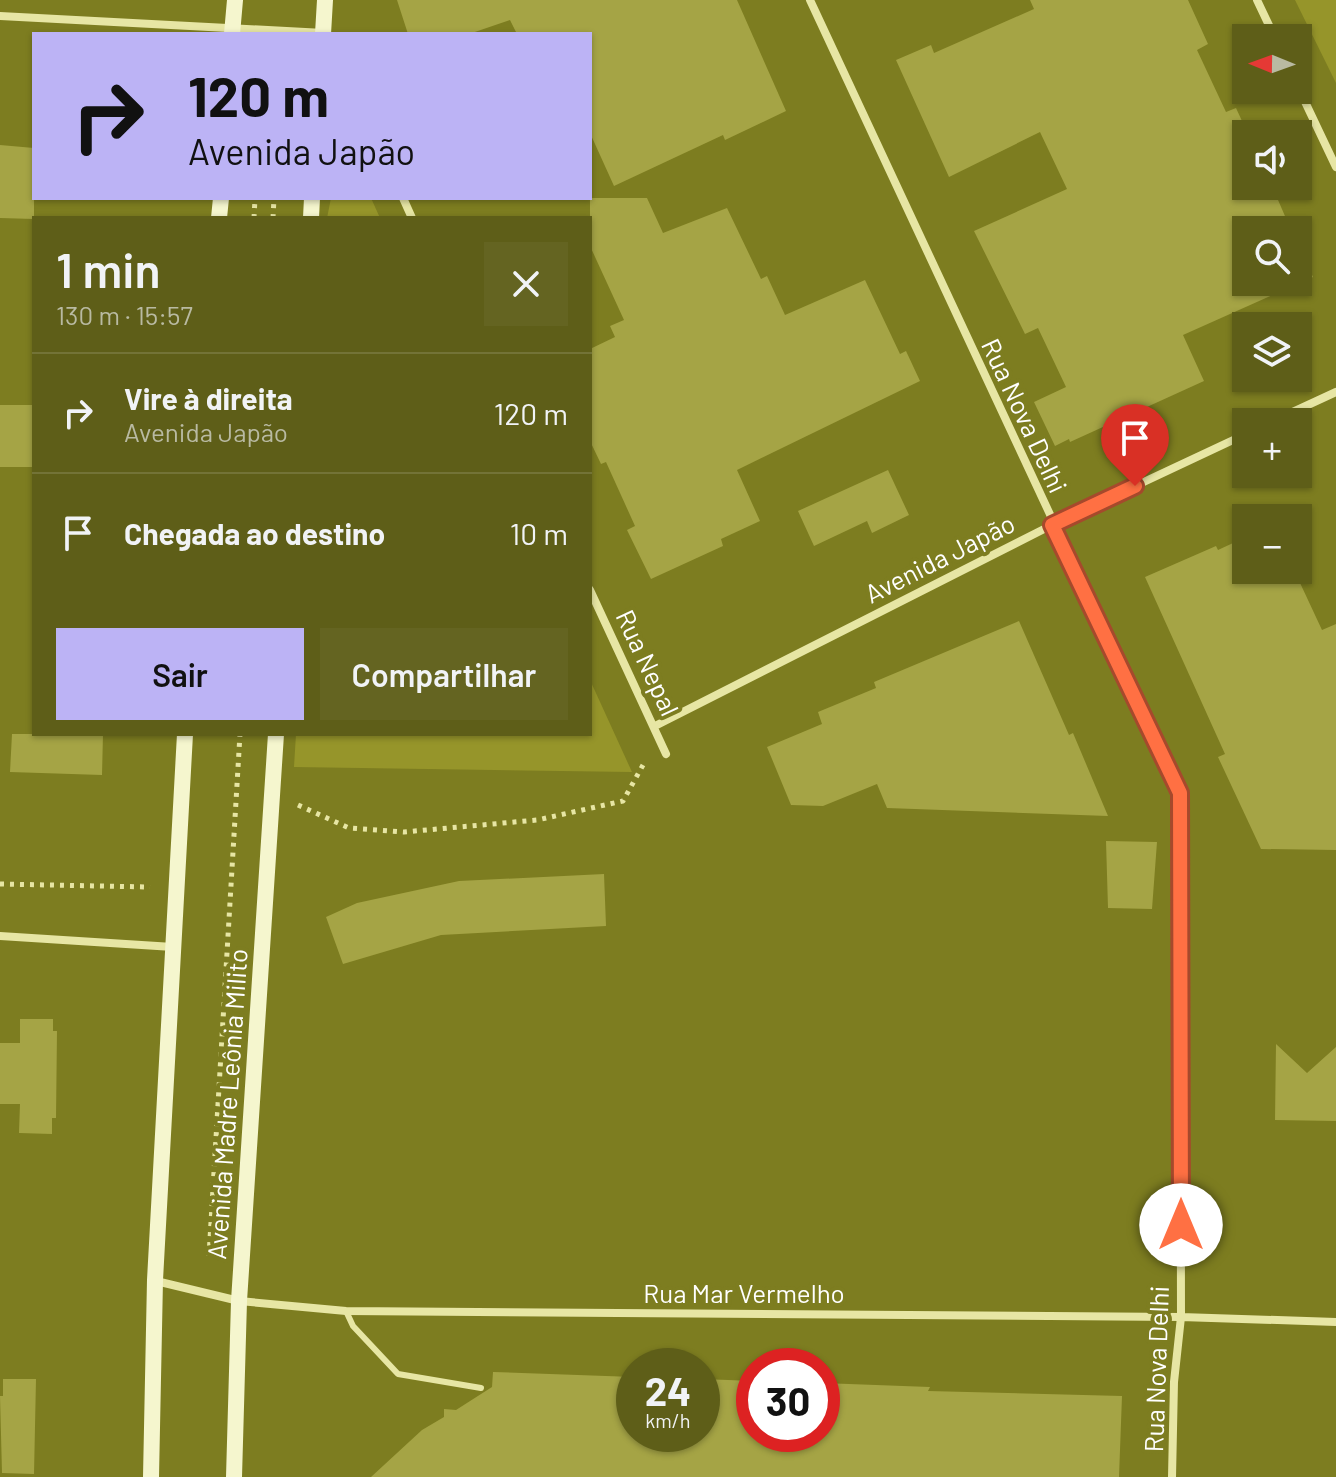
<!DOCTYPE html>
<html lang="pt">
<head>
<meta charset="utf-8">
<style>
  :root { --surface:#5e5e18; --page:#646421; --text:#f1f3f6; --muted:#b9baa2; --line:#737337; --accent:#bcb3f5 }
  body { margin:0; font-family:Barlow,sans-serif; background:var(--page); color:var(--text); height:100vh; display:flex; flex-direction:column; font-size:30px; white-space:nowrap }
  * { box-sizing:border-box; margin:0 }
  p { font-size:26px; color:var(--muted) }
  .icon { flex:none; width:44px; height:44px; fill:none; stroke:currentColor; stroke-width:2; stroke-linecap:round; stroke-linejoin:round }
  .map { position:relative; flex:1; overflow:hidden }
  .panel { position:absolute; left:32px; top:216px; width:560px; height:520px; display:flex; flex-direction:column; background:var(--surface); border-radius:0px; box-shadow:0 2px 6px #0004 }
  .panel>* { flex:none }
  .guide { position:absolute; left:32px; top:32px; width:560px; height:168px; border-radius:0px; box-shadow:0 2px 6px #0004; background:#bcb3f5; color:#111; overflow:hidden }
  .needle { width:52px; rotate:271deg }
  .fabs { position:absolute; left:1232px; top:24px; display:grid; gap:16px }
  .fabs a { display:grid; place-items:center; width:80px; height:80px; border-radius:0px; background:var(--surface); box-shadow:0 2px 6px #0004; font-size:40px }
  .speed { position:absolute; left:616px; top:1348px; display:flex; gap:16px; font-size:40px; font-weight:700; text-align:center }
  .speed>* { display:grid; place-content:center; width:104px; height:104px; border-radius:50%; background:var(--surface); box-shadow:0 2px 6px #0004; line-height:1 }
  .speed small { font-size:20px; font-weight:400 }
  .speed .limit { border:12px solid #d22; background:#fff; color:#111 }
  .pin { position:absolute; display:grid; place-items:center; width:68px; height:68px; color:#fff; margin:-82px -34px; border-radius:50% 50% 50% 0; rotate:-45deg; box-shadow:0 0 8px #0007 }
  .pin .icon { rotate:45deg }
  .me { position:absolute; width:88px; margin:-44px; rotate:0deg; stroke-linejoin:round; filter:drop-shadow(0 0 6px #0008) }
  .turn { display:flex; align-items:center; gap:28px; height:168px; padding:0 24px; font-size:36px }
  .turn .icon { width:104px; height:104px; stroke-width:2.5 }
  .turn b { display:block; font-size:56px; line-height:68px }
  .round { display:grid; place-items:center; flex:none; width:84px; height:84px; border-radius:0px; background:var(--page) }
  .head { display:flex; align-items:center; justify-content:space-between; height:136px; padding:0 24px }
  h1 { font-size:48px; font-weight:600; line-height:60px }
  .button { display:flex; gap:16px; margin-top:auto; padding:16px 24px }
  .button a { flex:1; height:92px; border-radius:0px; background:var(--accent); color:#111; font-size:32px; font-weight:600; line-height:92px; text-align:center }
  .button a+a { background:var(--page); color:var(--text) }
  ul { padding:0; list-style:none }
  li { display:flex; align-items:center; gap:24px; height:120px; padding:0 24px; border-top:2px solid var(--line) }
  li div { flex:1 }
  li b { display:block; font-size:30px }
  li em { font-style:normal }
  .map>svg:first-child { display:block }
</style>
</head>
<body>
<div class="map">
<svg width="1336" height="1477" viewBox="0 0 1336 1477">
  <rect width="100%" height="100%" fill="#7d7d20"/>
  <path fill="#96952a" d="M1295,0H1336V83Z
    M331,198H371L380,218H327Z
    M590,680L632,772L294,767L296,734H590Z"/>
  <path fill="#a5a445" d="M397,0H737L786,111L725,140L723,135L614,186L590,133V34H517L510,20L469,34H408Z
    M1030,0H1188L1208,44L1197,50L1226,112L1236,108L1248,134L1246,186H1272L1291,230H1246V282H1298V245L1313,277L1183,335L1204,381L1070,442L1069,439L1055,446L1034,402L1066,387L1038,328L1025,334L974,231L1067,189L1040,132L949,177L896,60L931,45L934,53L1034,9Z
    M0,145L34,148V219L0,218Z
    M590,198H647L663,233L727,208L761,279L767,276L785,315L865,280L900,354L906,351L920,381L737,470L760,521L721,539L723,546L651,579L627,530L635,526L606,462L601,464L590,441V349L615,337L610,326L624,320L590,246Z
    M0,405H34V467H0Z
    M888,470L909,515L872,533L867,521L814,546L798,511Z
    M1246,537V570H1294L1322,630L1336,624V850L1261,849L1218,757L1225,754L1145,577L1216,546L1218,550Z
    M1019,621L1069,735L1073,733L1108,816L887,808L877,784L823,806L791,805L767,747L822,724L818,712L876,688L874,682Z
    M12,734H103L102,775L10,772Z
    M1106,841L1157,842L1152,909L1108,908Z
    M604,874L606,926L441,935L343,964L326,917L357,903L459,881Z
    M20,1019H53V1031H57L56,1118H52V1134L19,1133L20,1104H0V1043H20Z
    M1276,1044L1307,1073L1336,1047V1121L1275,1120Z
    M493,1372L634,1377V1434H702V1379L754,1381V1434H822V1383L930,1387L928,1391L1122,1396L1119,1477H371L422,1430L444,1417V1409L456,1410L492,1387Z
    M3,1379H36L34,1474L2,1473L0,1396H3Z"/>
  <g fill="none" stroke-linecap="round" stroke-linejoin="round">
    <path stroke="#e7e6a4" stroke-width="5" stroke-dasharray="4 6" stroke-linecap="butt" d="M254,218L255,198
      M273,218L274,198
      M298,805L349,828L404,832L537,820L623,801L643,765
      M0,884L150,887
      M209,1256L240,734"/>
    <path stroke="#e7e6a4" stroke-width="6" d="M346,1311L353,1326L398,1374L481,1388"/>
    <path stroke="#e7e6a4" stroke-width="8" d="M810,0L1180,793L1181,1317L1174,1382L1172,1477
      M1257,0L1275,38
      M0,16L324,33
      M1298,87L1336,167
      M403,198L412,218
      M1271,422L1336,392
      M590,590L666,754
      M655,726L1052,525L1246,434
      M0,936L173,947
      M156,1281L239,1301L346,1311L1181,1317L1336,1322"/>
    <path stroke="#f5f6ce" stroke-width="16" d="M232,34L235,0
      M323,34L325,0
      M219,218L221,198
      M311,218L312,198
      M151,1477L155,1280L185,734
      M234,1477L239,1301L276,734"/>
  </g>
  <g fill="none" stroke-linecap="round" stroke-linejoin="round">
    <g stroke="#a6492c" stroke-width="20">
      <path id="route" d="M1135,486L1052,525L1180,793L1181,1225"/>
    </g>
    <use href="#route" stroke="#ff7043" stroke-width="14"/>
  </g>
  <g text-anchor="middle" stroke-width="8" stroke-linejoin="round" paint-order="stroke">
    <g font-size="26" fill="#fff" stroke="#7d7d20">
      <text transform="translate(1024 416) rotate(65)" y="9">Rua Nova Delhi</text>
      <text transform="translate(940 559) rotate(-27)" y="9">Avenida Japão</text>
      <text transform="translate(647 663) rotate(65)" y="9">Rua Nepal</text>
      <text transform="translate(228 1104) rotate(-86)" y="9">Avenida Madre Leônia Milito</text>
      <text x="744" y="1303">Rua Mar Vermelho</text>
      <text transform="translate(1157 1369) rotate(-88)" y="9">Rua Nova Delhi</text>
    </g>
  </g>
</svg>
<div class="fabs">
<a><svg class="needle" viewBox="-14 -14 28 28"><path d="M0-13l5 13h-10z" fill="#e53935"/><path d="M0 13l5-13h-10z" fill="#b9baa2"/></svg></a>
<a><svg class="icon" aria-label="sound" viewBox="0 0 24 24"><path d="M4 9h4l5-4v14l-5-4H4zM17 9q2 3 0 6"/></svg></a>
<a><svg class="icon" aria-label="search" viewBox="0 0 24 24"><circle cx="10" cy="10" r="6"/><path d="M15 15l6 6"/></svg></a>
<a><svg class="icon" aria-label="layers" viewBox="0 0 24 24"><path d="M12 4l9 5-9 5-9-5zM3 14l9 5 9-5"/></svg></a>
<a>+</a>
<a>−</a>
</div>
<div class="speed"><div>24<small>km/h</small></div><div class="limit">30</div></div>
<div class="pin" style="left:1135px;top:486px;background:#d93025"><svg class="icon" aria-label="arrive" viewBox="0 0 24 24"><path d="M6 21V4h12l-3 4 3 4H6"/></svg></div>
<svg class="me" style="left:1181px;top:1225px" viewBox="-20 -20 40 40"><circle r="19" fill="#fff"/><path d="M0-13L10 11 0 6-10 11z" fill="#ff7043"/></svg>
<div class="guide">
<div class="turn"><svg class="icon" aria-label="right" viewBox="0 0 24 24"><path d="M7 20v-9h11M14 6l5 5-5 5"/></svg><div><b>120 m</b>Avenida Japão</div></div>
</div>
<section class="panel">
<div class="head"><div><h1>1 min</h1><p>130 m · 15:57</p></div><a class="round"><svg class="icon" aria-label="close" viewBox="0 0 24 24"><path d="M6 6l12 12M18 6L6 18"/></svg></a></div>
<ul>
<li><svg class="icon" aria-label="right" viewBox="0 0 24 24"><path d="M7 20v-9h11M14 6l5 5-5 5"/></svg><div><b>Vire à direita</b><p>Avenida Japão</p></div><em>120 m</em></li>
<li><svg class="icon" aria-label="arrive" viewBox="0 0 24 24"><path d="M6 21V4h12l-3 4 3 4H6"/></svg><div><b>Chegada ao destino</b></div><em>10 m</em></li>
</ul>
<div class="button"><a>Sair</a><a>Compartilhar</a></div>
</section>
</div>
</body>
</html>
